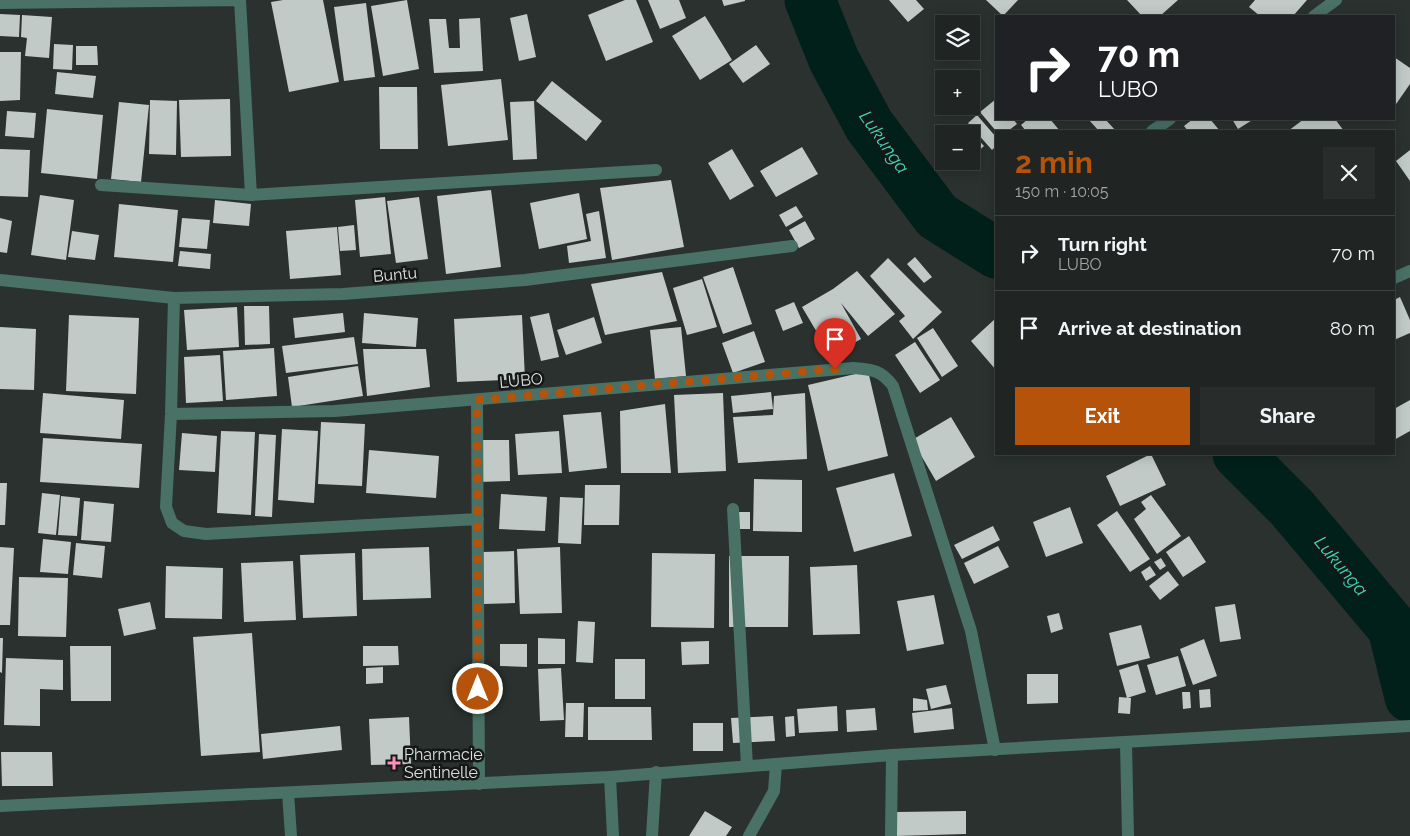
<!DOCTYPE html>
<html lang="en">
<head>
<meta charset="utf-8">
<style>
  :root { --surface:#202523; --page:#282d2b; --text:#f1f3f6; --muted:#a2a5a6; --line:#3d4241; --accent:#b45309 }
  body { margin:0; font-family:Raleway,sans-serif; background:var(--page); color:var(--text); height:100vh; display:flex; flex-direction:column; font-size:19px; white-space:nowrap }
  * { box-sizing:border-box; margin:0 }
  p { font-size:16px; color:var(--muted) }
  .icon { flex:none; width:28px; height:28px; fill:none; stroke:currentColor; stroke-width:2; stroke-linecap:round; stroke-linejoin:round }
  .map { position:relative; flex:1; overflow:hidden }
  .side { position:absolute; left:995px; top:130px; width:400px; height:325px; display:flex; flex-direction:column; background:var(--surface); border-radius:0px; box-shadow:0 2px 12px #0003,0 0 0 1px var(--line) }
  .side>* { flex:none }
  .banner { position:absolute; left:995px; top:15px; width:400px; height:105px; border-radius:0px; box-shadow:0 2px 12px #0003,0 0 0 1px var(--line); background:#202124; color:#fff; overflow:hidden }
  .buttons { position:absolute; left:935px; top:15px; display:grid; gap:10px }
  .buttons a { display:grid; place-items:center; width:45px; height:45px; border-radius:0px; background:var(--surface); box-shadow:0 2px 12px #0003,0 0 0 1px var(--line); font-size:25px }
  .pin { position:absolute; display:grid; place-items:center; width:42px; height:42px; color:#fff; margin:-51px -21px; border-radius:50% 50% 50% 0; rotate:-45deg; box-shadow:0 0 5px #0007 }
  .pin .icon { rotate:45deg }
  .me { position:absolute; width:55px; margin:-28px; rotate:0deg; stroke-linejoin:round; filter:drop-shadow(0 0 4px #0008) }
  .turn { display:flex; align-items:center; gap:18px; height:105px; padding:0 20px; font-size:22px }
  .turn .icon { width:65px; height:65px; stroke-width:2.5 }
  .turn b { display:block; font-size:35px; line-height:42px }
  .round { display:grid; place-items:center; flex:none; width:52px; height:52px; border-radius:0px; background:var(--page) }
  .head { display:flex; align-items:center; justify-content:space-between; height:85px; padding:0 20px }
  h1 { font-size:30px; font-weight:700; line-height:38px; color:var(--accent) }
  .primary-button { display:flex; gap:10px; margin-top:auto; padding:10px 20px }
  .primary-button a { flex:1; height:58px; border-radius:0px; background:var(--accent); color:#fff; font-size:20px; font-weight:700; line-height:58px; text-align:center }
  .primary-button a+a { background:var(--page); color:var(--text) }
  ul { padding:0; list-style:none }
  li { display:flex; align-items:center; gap:15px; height:75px; padding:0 20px; border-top:1px solid var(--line) }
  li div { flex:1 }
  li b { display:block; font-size:19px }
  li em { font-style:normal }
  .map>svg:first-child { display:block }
</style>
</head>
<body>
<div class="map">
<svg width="1410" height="836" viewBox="0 0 1410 836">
  <rect width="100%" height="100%" fill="#2a312f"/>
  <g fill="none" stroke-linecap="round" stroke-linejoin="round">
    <path stroke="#002019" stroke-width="51" d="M810,0L834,60L869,125L937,216L996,253
      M1238,454L1292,508L1393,628L1410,697"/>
  </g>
  <path fill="#c1cac7" d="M283,0H323L339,82L289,92L271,2Z
    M407,0L419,69L383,76L371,6Z
    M625,0H636L653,42L606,61L588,15Z
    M648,0H679L686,18L660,29Z
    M722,0H745V1L724,6Z
    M889,0H916L924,9L908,22Z
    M986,0H1018L1003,16Z
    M1127,0H1178L1160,16H1142Z
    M1255,0H1307L1293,16H1260L1249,7Z
    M366,3L375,77L344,81L334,7Z
    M0,14L20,15L19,37L0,36Z
    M527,14L536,57L519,61L510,18Z
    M22,15L52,17L49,58L25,56L27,38L21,37Z
    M705,16L732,60L700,80L672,36Z
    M480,18L483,71L434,73L429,19H446L449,48H460L459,19Z
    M54,44L73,45L72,70L53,69Z
    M756,45L770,64L743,83L729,64Z
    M76,46H97L98,65H76Z
    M0,52H21L20,100L0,101Z
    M1394,57L1410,68V84L1394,107Z
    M57,72L96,76L93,98L55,94Z
    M501,79L508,140L448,146L441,85Z
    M552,81L602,121L586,141L536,101Z
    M379,87H417L418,149H380Z
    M230,99L231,156L181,157L179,100Z
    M996,99V119H1013L1017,124L1008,131H996L980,112Z
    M150,100L177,101L176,155L149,154Z
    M534,101L537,159L513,160L510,102Z
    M119,102L149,105L141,182L111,179Z
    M47,109L103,115L97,179L41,173Z
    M7,111L36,113L34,138L5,136Z
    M977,115L996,137V146L992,150L968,123Z
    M1028,119H1050L1060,131H1026L1021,125Z
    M1088,119H1105L1116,131H1099Z
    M1193,119H1210L1220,131H1188L1184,126Z
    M1232,119H1254L1238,129Z
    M1304,119H1335L1344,131H1288Z
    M963,124L984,146L974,155L971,152V134H953Z
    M802,147L818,174L776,197L760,171Z
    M0,149L30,150L28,197L0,196Z
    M732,149L754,186L730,200L708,163Z
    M1410,150V181L1396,161Z
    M671,180L684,247L612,260L600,188Z
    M491,190L501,267L446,274L437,196Z
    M579,193L587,239L539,249L530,203Z
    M40,195L74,200L66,260L31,255Z
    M385,197L391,254L360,257L355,200Z
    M419,197L428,259L396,263L387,201Z
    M215,200L251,204L249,226L213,223Z
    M119,204L178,210L173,262L114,257Z
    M796,206L803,217L786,227L779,215Z
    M599,211L606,258L569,263L567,246L591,241L586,214Z
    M0,218L12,221L7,253L0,252Z
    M182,218L210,220L207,249L179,247Z
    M805,221L815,239L799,248L789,230Z
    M354,225L356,250L340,251L338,227Z
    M337,227L341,275L290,279L286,231Z
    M72,231L99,235L95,260L68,257Z
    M180,251L211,254L210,269L178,266Z
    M915,257L932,277L924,283L907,264Z
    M888,258L942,312L913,339L899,321L905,316L870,276Z
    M733,267L752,324L723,334L703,277Z
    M857,271L895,314L868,336L841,303L861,339L831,356L802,307L833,289Z
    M662,272L677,321L605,335L591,284Z
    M702,279L717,327L687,335L673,288Z
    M1400,297L1410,320V333L1394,340V300Z
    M794,302L803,323L783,331L775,310Z
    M244,306H269L270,344L245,345Z
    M237,307L239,347L187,350L184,310Z
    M343,313L345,332L295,338L293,318Z
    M364,313L418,318L416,347L362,343Z
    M549,313L559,357L541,361L530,317Z
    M69,315L139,318L136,394L66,391Z
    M522,315L525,379L457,382L454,319Z
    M594,317L602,343L566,355L557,330Z
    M996,318V370L971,341Z
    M0,327L36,329L34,390L0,389Z
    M681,327L686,376L655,379L650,330Z
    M933,328L958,366L942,377L917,338Z
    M754,331L765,362L733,373L722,343Z
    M354,337L358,364L286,373L282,346Z
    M915,342L940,380L920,393L895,355Z
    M274,348L277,396L226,400L223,351Z
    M363,349H426L430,387L367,396Z
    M220,355L223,401L186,403L184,357Z
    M358,366L363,396L292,407L288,377Z
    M868,371L888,456L828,471L808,385Z
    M771,392L773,409L733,413L731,396Z
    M43,393L124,400L121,439L40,433Z
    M723,393L726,471L678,473L674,395Z
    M805,393L807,459L738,463L733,417L773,415L774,396Z
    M1410,400V431L1394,440V409Z
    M665,404L671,473H621L620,411Z
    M601,412L607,468L569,472L563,415Z
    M951,417L975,457L936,481L912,440Z
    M321,422L365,424L362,486L318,484Z
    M282,429L318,431L314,503L278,500Z
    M221,431L255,432L251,515L217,513Z
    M559,431L562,473L518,475L515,434Z
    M182,433L217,436L215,472L179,470Z
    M259,434L276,435L272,517L255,516Z
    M43,438L142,444L139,488L40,482Z
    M478,440H509L510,481L479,482Z
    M369,450L439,456L436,498L366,493Z
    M1151,454L1166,485L1120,506L1106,476Z
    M894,473L912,536L854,552L836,488Z
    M754,479L802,480V532L753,531Z
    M0,483H7L5,525H0Z
    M585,485H620L619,525H584Z
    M42,493L60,495L56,535L38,533Z
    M501,494L547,497L545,531L499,529Z
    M1151,495L1181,536L1157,554L1134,519L1146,509L1141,502Z
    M61,496L80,498L77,536L58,535Z
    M560,497L583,498L581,544L558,543Z
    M84,501L114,504L111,542L81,540Z
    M1070,507L1083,543L1046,557L1033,522Z
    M1117,511L1150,559L1130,572L1097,525Z
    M737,512H750V529H736Z
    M993,526L1000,540L962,559L954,545Z
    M1189,536L1206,562L1183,577L1166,552Z
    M43,539L71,542L68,574L40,572Z
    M76,543L105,546L102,578L73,575Z
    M998,546L1009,567L974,584L964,563Z
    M0,547L14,548L10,625H0Z
    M429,547L431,598L363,600L362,549Z
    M560,547L562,613L520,614L517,549Z
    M514,551L515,603L483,604L482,552Z
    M355,553L357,616L303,618L300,555Z
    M652,553L715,554L714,628L651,627Z
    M729,556H789L788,627H729Z
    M1161,558L1166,566L1160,570L1154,562Z
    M293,561L296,620L244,622L241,563Z
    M857,565L860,634L813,635L810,567Z
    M166,566L223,568L222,619L165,618Z
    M1150,566L1156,575L1146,581L1141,572Z
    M1168,571L1179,585L1160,600L1149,586Z
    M19,577L68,578L66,637L18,636Z
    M934,595L944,644L907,651L897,601Z
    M150,602L156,629L124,636L118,609Z
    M1235,604L1241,639L1220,642L1215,607Z
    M1059,613L1063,629L1051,633L1047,616Z
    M578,621L595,622L593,663L576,662Z
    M1141,625L1150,658L1117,666L1109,633Z
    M252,633L260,752L201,756L193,637Z
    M0,638H3L2,673L0,672Z
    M538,638L565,639V664H538Z
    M1204,639L1217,676L1193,685L1180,649Z
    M709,641V664L682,665L681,642Z
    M500,644H527V667L500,666Z
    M70,646H111V701H71Z
    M363,646H398L399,665L363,666Z
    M1178,656L1186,686L1156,695L1147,665Z
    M6,658L63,660V690L40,689V726L4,725Z
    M615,659H645V699H615Z
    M1138,664L1146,692L1127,698L1119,670Z
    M383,667V683L366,684V668Z
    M561,668L564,720L540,721L538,669Z
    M1027,674H1058V703L1027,704Z
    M946,685L951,704L931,709L926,689Z
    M1210,689L1211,707L1200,708L1199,690Z
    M1182,692H1190L1191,708L1183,709Z
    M1119,697L1131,698L1130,714L1118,713Z
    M913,698L927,700L928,710L913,711Z
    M566,703H584L583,737H565Z
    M837,706L838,731L799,733L797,709Z
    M588,707H651L652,740H588Z
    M875,708L877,730L847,732L846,710Z
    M952,708L954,729L914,733L912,713Z
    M773,716L775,741L733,743L731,718Z
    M794,716L795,736L786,737L785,717Z
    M409,717L411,764L371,765L369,719Z
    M693,723H723V751H693Z
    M340,726L342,750L263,759L261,734Z
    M1,752H52L53,786H2Z
    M705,811L732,827L726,836H689Z
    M966,811V834L896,836V812Z"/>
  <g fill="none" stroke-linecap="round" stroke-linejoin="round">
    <path stroke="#497166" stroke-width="12" d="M1314,16L1336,0
      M1152,131L1170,119
      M1394,278L1410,271
      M652,836L656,772
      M749,836L774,791L776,764"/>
    <path stroke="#497166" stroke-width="12" d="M0,3L240,0L251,195
      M101,185L251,195L656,170
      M0,280L174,298L343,294L525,280L792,246
      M174,298L171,414L166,507L172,523L184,531L206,534L478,519
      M477,400L479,784
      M171,414L335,411L854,368C873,370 881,370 893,386L971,631L995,750
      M733,509L747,766
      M1126,743L1128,836
      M610,777L613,836
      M288,793L291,836
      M891,836L892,755"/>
    <path stroke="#497166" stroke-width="12" d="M0,806L610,777L892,755L1410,726"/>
  </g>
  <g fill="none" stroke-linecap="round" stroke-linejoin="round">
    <path stroke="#b45309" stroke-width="9" stroke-dasharray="0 16.2" d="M478,689L477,400L835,369"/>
  </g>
  <path fill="#fe8ebb" stroke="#151817" stroke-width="2" d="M391.5 755.5h5v5h5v5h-5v5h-5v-5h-5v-5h5z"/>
  <g text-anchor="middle" stroke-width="5" stroke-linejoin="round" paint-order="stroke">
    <g font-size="16" fill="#dce1e0" stroke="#151817">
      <text transform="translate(395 274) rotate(-5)" y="6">Buntu</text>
      <text transform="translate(521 380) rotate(-5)" y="6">LUBO</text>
    </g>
    <g font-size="16" fill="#dce1e0" stroke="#151817" text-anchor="start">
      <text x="404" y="760">Pharmacie<tspan x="404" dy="18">Sentinelle</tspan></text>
    </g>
    <g font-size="18" font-style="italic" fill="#3adbba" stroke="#151817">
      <text transform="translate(884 142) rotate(55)" y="6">Lukunga</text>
      <text transform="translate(1341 566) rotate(50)" y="6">Lukunga</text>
    </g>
  </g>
</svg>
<div class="buttons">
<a><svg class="icon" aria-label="layers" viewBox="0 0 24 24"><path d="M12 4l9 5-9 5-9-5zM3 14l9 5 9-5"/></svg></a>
<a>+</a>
<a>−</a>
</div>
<div class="pin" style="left:835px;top:369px;background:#d93025"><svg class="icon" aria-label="arrive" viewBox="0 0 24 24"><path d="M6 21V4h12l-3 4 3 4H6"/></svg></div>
<svg class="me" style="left:478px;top:689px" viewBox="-20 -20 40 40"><circle r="17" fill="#b45309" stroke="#fff" stroke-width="3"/><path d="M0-11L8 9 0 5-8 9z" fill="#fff"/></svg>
<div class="banner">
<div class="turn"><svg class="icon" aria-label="right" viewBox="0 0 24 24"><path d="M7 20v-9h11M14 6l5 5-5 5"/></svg><div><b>70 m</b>LUBO</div></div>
</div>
<section class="side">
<div class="head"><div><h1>2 min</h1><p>150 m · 10:05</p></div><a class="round"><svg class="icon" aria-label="close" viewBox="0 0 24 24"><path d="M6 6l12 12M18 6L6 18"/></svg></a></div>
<ul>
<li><svg class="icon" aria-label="right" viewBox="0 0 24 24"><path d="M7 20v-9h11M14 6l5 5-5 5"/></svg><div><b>Turn right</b><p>LUBO</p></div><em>70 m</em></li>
<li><svg class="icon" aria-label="arrive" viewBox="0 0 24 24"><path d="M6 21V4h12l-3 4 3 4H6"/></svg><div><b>Arrive at destination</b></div><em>80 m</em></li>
</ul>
<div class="primary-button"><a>Exit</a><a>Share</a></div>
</section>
</div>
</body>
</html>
